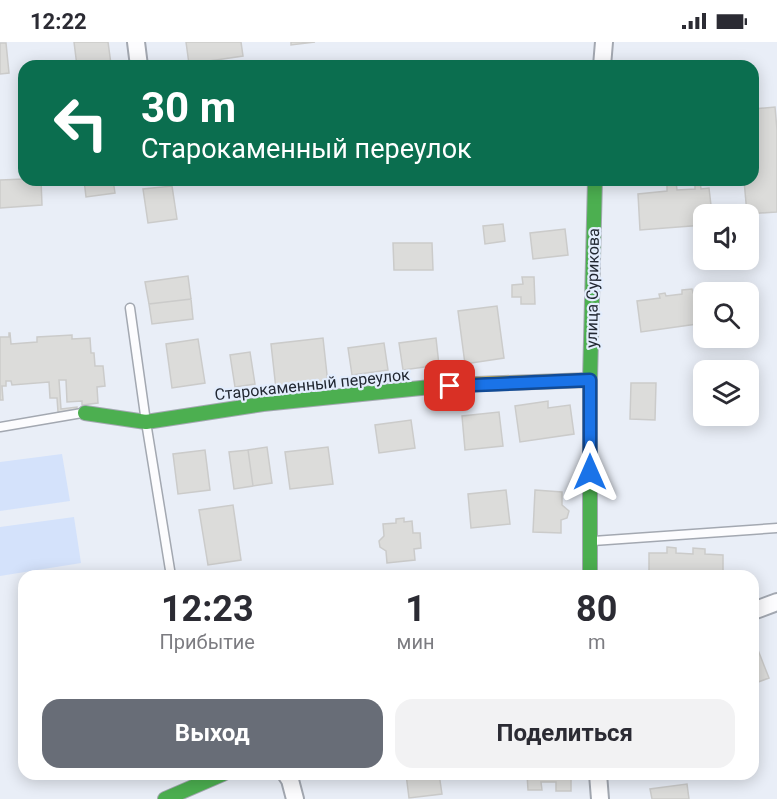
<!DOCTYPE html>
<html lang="ru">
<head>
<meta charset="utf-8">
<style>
  :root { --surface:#fff; --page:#f2f2f3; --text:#2b2b33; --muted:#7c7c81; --accent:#686d77 }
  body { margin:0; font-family:Roboto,sans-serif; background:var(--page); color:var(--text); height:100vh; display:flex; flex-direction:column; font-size:22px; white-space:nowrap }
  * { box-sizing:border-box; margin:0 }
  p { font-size:20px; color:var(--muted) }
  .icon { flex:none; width:33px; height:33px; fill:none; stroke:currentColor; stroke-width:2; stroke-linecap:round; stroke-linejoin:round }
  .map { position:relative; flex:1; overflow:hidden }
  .side { position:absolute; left:18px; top:528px; width:741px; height:210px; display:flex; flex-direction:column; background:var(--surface); border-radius:18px; box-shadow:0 3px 15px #0003 }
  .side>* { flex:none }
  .hud { position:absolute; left:18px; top:18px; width:741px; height:126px; border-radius:18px; box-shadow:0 3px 15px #0003; background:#0b6e4f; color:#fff; overflow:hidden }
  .fabs { position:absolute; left:693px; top:162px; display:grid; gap:12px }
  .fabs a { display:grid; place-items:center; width:66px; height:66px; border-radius:12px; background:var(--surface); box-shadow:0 3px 15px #0003; font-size:30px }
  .pin { position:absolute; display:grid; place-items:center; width:51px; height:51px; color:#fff; margin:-26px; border-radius:12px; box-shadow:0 3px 9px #0006 }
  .me { position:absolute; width:66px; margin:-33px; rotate:0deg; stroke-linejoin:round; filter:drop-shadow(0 0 4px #0008) }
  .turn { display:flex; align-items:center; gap:21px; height:126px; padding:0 24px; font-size:27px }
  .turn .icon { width:78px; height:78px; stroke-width:2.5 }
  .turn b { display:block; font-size:42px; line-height:51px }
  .eta { display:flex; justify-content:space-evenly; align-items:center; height:102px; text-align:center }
  .eta b { font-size:36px; font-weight:700; line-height:42px }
  .cta { display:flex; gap:12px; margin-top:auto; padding:12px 24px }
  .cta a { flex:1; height:69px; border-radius:18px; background:var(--accent); color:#fff; font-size:24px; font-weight:700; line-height:69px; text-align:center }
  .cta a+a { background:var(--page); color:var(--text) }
  .status { display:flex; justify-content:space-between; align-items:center; height:42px; padding:0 30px; background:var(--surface); direction:ltr }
  .status svg { height:16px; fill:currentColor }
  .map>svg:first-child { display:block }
</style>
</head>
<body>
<div class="status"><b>12:22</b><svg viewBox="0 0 49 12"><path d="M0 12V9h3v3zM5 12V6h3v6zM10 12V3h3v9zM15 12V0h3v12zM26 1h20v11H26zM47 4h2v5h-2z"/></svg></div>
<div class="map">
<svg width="777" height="757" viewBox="0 0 777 757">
  <rect width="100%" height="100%" fill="#e9eef7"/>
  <path fill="#d4e2fb" d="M62,412L70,459L0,469V420Z
    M74,475L81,521L0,534V485Z"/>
  <path fill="#dcdcda" stroke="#cbcbca" stroke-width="1.5" d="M74,0H108L111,22L98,24H77Z
    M186,0H241L243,14L189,22Z
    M291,0H315L291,3Z
    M0,1H6L9,31L0,32Z
    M775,65L777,88V170L747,172L744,138H753V67Z
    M24,137V138H41L42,163L0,166V138Z
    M84,138H113L115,151L86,155Z
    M194,138H216L194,141Z
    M700,139L701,147L709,146L712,172H704V183L640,188L638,152L667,149V140H676L677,148L695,147V140Z
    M172,144L177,177L148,181L143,147Z
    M503,182L505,199L485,202L483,184Z
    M565,187L568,213L533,217L530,191Z
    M393,201H432L433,228H394Z
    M188,234L191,257L149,262L145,240Z
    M522,235H534L535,262H521V255H512V243L523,242Z
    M692,247L693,251L710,248L711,250H704V281L641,290L637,259L660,256L659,252L665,251L666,254L682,252V248Z
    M191,257L193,277L152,282L149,262Z
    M497,264L504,316L465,322L458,269Z
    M9,291H10L11,302L37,300V295L55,294L72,293V297L90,296L91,311H94L95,324H103L105,344L97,345L98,361L82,363V359L67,360L66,338H59L61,367L77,365V369L58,370L57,356H50L49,340L12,343L11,339H6V344H2L3,358H0V295H9Z
    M323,296L328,342L276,347L271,302Z
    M436,296L439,323L403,328L399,301Z
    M198,297L205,341L172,346L166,302Z
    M384,301L388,328L352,333L348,306Z
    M250,310L255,342L235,345L230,313Z
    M631,341H656L655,378L630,377Z
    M548,359V366L570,363L574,392L520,400L515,364Z
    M499,370L503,404L465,408L462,374Z
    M411,378L415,406L379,411L375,383Z
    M267,405L272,441L253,444L248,408Z
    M328,405L333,442L290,447L285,410Z
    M205,408L210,448L178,452L173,412Z
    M248,408L253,444L234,447L229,410Z
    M506,448L510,482L471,486L468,452Z
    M535,448L562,450V463L569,469L567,476L561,478V491L533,490Z
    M233,463L241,518L208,523L199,468Z
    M404,476V480L412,479L413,491H420L421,506L414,507L415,518L387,521L386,509L380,505L379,499L384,494L383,482L396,481V477Z
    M667,505L676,506V511L693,512V506L705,507V512L723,513V534H649V511H667Z
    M758,608L769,636L753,642V610Z
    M406,732H439L442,752L409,756Z
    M527,732H571V749H556V740H541L542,748H528Z
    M687,742L689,757H652L650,747Z"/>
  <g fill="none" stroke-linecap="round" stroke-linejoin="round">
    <g stroke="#a3a8b1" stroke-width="11">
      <path id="lane" d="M130,266L146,380L171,534
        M0,385L82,371
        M593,499L777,486"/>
    </g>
    <g stroke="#a3a8b1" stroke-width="20">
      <path id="street" d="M136,0L139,24
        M602,24L604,0
        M753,569L777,560
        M286,732L290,738L295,757
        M598,732L600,757"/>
    </g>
    <g stroke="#a3a8b1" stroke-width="16">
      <path id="fast" d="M85,371L146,380L263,362L431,345
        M590,534V338L595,138
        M165,757L223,732"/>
    </g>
    <g stroke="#a3a8b1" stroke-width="16">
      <path id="slow" d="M431,345L450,343L590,338"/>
    </g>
    <use href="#lane" stroke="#fcfcfe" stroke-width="8"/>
    <use href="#street" stroke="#fcfcfe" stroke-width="16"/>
    <use href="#fast" stroke="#4caf50" stroke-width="14"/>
    <use href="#slow" stroke="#ffc107" stroke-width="14"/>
  </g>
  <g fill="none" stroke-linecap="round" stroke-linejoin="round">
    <g stroke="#114b97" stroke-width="15">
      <path id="route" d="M450,344L590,338V430"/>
    </g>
    <use href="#route" stroke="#1a73e8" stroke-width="10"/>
  </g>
  <g text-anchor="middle" stroke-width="4.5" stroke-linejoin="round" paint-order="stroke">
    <g font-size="16" fill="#222832" stroke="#e3edfd">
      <text transform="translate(592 246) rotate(-89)" y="6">улица Сурикова</text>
      <text transform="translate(312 342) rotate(-6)" y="6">Старокаменный переулок</text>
    </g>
  </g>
</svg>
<div class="fabs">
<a><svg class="icon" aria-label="sound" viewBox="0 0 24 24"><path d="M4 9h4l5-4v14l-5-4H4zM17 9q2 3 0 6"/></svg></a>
<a><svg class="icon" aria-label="search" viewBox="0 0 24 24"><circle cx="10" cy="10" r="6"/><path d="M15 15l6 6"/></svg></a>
<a><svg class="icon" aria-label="layers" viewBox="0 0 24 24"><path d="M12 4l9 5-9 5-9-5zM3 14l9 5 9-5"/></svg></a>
</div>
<div class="pin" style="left:450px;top:344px;background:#d93025"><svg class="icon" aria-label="arrive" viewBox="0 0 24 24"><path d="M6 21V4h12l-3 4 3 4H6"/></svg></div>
<svg class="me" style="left:590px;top:430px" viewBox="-20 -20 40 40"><path d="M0-17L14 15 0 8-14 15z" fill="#1a73e8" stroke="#fff" stroke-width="4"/></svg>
<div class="hud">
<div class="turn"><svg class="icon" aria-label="left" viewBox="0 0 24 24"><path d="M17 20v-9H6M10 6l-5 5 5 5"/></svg><div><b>30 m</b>Старокаменный переулок</div></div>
</div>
<section class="side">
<div class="eta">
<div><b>12:23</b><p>Прибытие</p></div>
<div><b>1</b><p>мин</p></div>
<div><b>80</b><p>m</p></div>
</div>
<div class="cta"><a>Выход</a><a>Поделиться</a></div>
</section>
</div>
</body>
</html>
